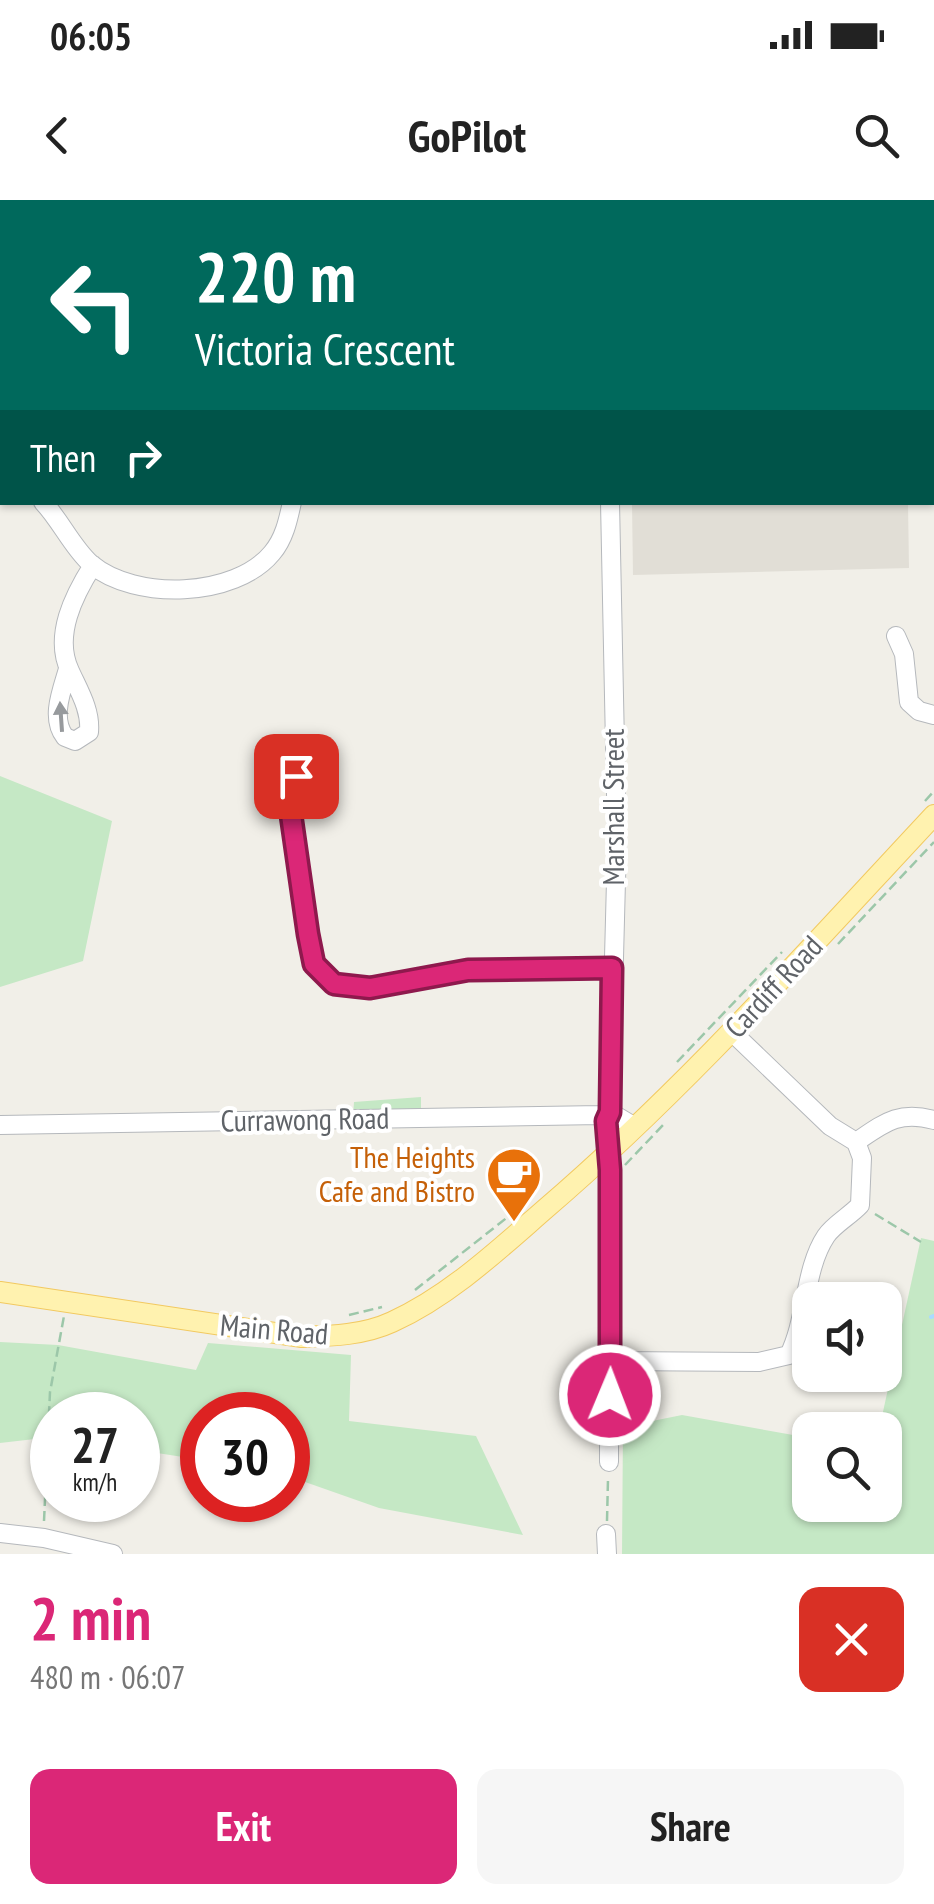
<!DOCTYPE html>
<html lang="en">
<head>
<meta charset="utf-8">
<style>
  :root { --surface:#fff; --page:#f6f6f6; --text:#222; --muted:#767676; --accent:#db2777 }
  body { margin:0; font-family:"PT Sans Narrow",sans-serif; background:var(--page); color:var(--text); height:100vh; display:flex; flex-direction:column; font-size:38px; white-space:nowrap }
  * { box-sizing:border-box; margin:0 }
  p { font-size:32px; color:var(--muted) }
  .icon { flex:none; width:55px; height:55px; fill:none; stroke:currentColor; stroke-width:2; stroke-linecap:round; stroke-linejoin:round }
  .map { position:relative; height:1354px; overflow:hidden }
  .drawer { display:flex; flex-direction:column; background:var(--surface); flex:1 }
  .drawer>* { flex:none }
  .banner { position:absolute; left:0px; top:0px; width:935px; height:305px; box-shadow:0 2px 8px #0004; background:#00695c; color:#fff; overflow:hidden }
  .buttons { position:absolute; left:792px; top:1082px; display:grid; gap:20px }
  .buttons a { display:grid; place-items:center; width:110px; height:110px; border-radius:20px; background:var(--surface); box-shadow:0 2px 8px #0004; font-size:50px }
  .speed { position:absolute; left:30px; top:1192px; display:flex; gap:20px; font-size:50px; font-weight:700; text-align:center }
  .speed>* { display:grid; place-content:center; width:130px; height:130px; border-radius:50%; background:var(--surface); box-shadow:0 2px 8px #0004; line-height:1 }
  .speed small { font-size:25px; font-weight:400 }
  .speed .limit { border:15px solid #d22; background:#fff; color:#111 }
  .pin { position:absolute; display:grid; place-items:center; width:85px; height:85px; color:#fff; margin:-42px; border-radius:20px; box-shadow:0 5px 15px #0006 }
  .me { position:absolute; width:110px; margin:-55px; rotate:1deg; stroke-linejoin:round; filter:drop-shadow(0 0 8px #0008) }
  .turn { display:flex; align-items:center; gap:35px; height:210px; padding:0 30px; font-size:45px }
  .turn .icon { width:130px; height:130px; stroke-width:2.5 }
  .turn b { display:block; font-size:70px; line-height:85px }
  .then { display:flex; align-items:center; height:95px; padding:0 30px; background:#0003; gap:20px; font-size:38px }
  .round { display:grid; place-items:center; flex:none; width:105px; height:105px; border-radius:20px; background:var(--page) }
  .headline { display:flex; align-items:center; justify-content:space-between; height:170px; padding:0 30px }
  h1 { font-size:60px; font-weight:600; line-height:75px; color:var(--accent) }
  .action { display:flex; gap:20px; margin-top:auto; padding:20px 30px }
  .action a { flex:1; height:115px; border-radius:20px; background:var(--accent); color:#fff; font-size:40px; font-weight:600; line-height:115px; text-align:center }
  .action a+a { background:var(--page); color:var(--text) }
  .status { display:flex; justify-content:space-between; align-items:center; height:70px; padding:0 50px; background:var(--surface); direction:ltr }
  .status svg { height:28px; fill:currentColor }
  header { display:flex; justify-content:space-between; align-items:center; height:130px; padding:0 30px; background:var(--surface); font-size:45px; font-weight:600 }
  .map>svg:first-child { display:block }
</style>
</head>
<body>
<div class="status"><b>06:05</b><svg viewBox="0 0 49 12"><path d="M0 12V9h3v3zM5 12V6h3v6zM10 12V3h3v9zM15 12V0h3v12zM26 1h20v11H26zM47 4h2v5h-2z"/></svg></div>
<header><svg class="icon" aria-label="back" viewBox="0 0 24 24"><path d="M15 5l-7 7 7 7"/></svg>GoPilot<svg class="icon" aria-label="search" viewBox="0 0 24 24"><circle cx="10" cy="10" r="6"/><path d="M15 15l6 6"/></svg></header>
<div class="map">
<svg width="934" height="1354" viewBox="0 0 934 1354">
  <rect width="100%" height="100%" fill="#f1efe8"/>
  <path fill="#e1ded6" d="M632,303H908L909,368L633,375Z"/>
  <path fill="#c5e8c5" d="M0,576L112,621L83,761L0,787Z
    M421,897V914L353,916L354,902Z
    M921,1038L934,1041V1354H622L623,1227L682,1215L810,1238V1305H885V1230H879Z
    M0,1142L58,1145L196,1170L208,1143L351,1155L349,1221L476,1236L523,1335L379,1308L288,1276V1215H202V1260L138,1250V1215H52V1237L0,1243Z"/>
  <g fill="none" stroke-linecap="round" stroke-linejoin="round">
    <path stroke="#aadaff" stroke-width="4" d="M931,1117L934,1116"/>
    <g stroke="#b5b8bc" stroke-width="20">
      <path id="minor" d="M604,0V2
        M149,2L152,0
        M0,82L2,81
        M0,276L2,277
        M43,302C61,321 72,347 91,364C135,401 235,398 272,353C284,339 288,321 292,302
        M896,436L904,454L909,502L919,511L934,515
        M68,469C62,490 50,518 65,537L75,541L89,532C91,510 79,491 70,471C53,436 74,395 93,365
        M302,551L289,601L292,631L314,764L334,783L370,788L468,770L612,768
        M733,833L830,926L856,942C884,923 899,910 934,920
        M0,925L601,915L610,912L635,927
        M611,1161L759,1162L789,1155C807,1119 804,1069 826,1036C833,1025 851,1015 860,1005L862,958L856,942
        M609,1262L610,970L606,921L610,912L617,642L610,302
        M0,1333L44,1338L113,1354
        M606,1334L607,1354"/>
    </g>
    <g stroke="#f2c960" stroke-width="22">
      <path id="major" d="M0,1092L302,1137C332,1136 364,1135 392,1122C449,1096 497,1051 544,1010C685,889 807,751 934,615"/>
    </g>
    <path stroke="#9cc7a9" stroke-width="2.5" stroke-dasharray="10 5" stroke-linecap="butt" d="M925,601L934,591
      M838,744L934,642
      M677,862L782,752
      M625,965L664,924
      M875,1014L921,1042
      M415,1090L523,1005
      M349,1115L382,1107
      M44,1321L50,1192L64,1116
      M607,1321L608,1279"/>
    <use href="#minor" stroke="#fff" stroke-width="18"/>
    <use href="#major" stroke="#fff2af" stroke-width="20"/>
  </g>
  <defs><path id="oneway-solid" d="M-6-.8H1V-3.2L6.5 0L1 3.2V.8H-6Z" transform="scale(2.5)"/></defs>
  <use fill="#979a9d" href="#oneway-solid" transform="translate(61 517) rotate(-94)"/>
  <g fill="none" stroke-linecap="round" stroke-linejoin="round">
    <g stroke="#8e194d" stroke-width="25">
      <path id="route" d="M296,576L289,601L308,734L314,764L334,784L370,788L468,770L612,768L610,912L606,921L610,970V1195"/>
    </g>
    <use href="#route" stroke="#db2777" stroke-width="18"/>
  </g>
  <defs>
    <g id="cafe-pin" transform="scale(2.875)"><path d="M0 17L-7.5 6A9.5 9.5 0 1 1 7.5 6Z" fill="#e8710a" stroke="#fff"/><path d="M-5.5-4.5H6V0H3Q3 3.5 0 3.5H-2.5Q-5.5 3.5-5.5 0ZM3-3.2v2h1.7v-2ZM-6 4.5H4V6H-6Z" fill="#fff"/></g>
  </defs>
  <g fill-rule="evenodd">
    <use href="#cafe-pin" x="514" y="975"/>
  </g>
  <g text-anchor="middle" stroke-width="8" stroke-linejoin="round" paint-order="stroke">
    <g font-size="30" fill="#5f6368" stroke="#fff">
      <text transform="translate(614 607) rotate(-90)" y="10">Marshall Street</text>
      <text transform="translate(774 787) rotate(-47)" y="10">Cardiff Road</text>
      <text transform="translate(305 920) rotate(-1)" y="10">Currawong Road</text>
      <text transform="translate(274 1130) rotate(5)" y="10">Main Road</text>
    </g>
    <g font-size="30" fill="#c56008" stroke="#fff" text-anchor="end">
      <text x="475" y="968">The Heights<tspan x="475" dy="34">Cafe and Bistro</tspan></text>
    </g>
  </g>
</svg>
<div class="buttons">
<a><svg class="icon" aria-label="sound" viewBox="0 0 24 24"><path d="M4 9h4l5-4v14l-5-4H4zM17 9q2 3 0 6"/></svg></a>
<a><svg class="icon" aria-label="search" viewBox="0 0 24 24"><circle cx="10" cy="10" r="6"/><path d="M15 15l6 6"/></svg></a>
</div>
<div class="speed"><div>27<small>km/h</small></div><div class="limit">30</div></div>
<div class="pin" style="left:296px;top:576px;background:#d93025"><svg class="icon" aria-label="arrive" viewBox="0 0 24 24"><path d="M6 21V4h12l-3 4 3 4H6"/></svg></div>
<svg class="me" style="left:610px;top:1195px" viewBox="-20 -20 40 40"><circle r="17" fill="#db2777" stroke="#fff" stroke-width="3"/><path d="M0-11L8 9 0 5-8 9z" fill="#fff"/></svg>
<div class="banner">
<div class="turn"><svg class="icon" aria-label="left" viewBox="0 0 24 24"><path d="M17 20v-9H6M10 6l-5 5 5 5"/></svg><div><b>220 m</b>Victoria Crescent</div></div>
<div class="then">Then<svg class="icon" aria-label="right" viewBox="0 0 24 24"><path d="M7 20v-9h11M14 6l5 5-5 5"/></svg></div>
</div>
</div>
<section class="drawer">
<div class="headline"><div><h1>2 min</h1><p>480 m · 06:07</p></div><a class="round" style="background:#d93025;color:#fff"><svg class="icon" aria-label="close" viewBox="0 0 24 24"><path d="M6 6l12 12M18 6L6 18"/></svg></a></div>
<div class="action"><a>Exit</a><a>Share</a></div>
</section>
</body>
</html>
